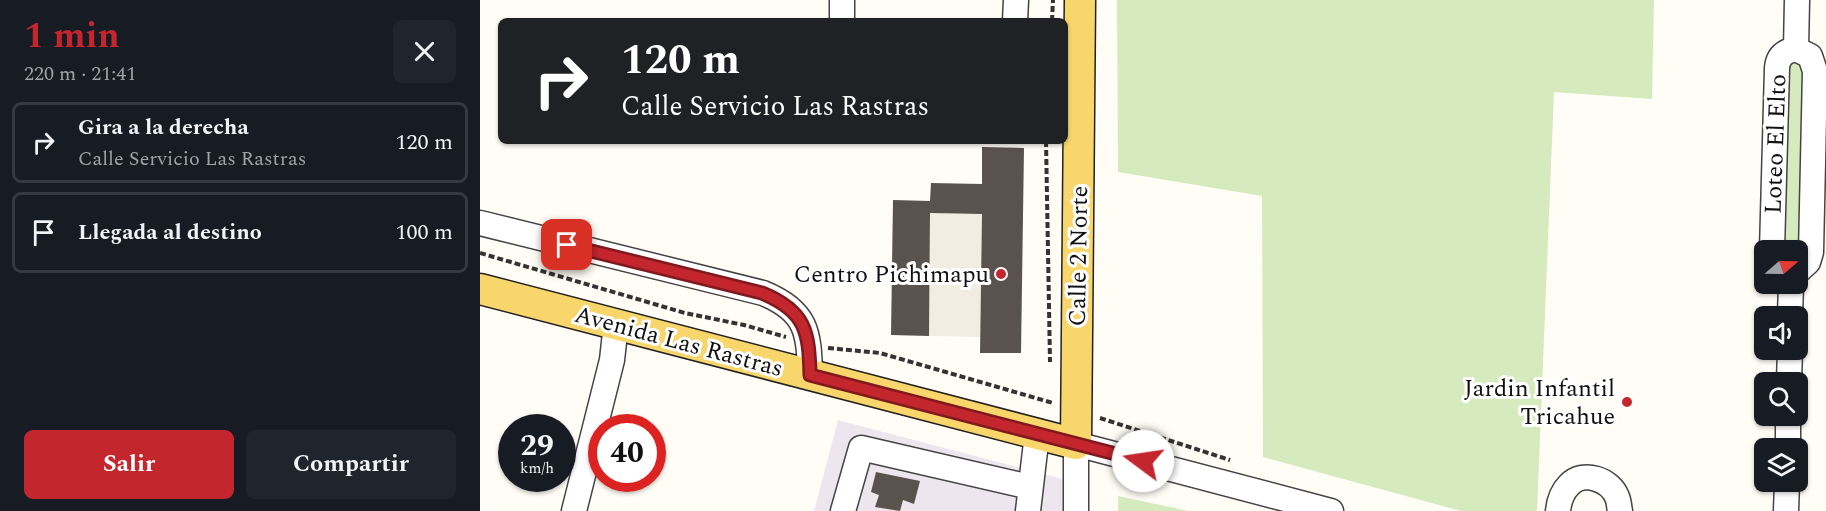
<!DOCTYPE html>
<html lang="es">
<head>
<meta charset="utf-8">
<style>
  :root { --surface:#171b24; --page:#20242c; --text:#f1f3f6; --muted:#9ea1a6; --line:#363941; --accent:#c4262e }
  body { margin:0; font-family:Spectral,serif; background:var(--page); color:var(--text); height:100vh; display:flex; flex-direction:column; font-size:22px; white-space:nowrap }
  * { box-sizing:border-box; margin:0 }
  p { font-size:20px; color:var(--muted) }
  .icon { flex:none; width:33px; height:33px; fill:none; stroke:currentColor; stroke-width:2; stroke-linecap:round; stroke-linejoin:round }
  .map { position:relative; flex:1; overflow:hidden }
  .sheet { display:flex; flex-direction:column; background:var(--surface); width:480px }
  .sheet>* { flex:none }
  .banner { position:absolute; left:18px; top:18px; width:570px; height:126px; border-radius:9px; box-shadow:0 2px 4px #0004; background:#202124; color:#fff; overflow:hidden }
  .needle { width:39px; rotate:70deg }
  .controls { position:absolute; left:1274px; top:240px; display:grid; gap:12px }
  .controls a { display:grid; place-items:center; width:54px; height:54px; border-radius:9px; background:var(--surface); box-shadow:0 2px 4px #0004; font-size:30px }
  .speed { position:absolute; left:18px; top:414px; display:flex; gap:12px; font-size:30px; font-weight:700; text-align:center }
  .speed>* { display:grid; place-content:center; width:78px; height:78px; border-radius:50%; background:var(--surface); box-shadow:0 2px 4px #0004; line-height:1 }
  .speed small { font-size:15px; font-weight:400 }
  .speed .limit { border:9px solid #d22; background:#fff; color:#111 }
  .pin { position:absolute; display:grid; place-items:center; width:51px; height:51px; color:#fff; margin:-26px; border-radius:12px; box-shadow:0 3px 9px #0006 }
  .me { position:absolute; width:66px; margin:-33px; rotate:284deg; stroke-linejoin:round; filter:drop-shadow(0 0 4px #0008) }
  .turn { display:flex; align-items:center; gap:21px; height:126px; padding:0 24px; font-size:27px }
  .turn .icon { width:78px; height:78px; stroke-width:2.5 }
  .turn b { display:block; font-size:42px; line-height:51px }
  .round { display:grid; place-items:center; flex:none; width:63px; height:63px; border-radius:9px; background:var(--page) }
  .summary { display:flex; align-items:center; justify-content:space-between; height:102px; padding:0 24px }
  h1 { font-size:36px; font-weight:700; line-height:45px; color:var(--accent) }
  .primary-button { display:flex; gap:12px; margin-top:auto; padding:12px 24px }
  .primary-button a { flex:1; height:69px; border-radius:9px; background:var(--accent); color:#fff; font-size:24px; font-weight:700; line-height:69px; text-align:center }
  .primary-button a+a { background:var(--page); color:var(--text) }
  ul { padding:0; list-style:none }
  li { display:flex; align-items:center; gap:18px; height:81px; margin:0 12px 9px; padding:0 12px; border:3px solid var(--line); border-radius:9px }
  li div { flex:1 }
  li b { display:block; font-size:22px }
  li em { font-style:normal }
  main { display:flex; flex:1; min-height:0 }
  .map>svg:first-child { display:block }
</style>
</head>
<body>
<main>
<section class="sheet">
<div class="summary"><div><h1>1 min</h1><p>220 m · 21:41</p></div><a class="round"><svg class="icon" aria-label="close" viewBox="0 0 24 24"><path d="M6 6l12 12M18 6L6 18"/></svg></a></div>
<ul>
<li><svg class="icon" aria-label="right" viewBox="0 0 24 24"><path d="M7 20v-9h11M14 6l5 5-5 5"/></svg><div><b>Gira a la derecha</b><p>Calle Servicio Las Rastras</p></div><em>120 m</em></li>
<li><svg class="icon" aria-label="arrive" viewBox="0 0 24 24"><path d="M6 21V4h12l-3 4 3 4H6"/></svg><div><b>Llegada al destino</b></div><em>100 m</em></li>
</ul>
<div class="primary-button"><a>Salir</a><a>Compartir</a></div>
</section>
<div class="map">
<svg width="1346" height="511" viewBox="0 0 1346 511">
  <rect width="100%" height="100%" fill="#fffdf5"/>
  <path fill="#eee6ef" d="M358,420L583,479V511H334Z"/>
  <path fill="#d5ebbd" d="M637,0H1174L1172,99L1074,92L1057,511H981L783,457L782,196L638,172Z
    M1314,61L1324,66L1321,251L1317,259V250H1302L1308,65Z
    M638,496L709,511H638Z"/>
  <path fill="#f1ede2" d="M450,213L502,214L500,337L449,336Z"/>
  <path fill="#5a524d" d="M502,147L544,148L541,353H500L502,214L450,213L449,336L411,335L413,200L450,201L451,183L502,184Z
    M396,472L440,481L434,504L423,500L420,511L395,507L399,495L391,492Z"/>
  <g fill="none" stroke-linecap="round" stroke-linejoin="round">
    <g stroke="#444" stroke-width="27">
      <path id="minor" d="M362,21V0
        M535,21L536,0
        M1316,49L1317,0
        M0,223L283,293C327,311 329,332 330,375
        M1292,250L1297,68C1298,56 1305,51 1316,49L1330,56L1335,71L1331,252L1328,262L1317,272
        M1310,316L1311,284
        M1309,382L1310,350
        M1308,448V416
        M94,511L132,360L136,324
        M363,511L381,448L550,487
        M548,511L557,434
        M596,511V444L851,511
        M1078,511C1079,501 1082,492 1089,485C1103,470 1130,479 1137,497C1139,501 1139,507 1140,511
        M1306,511L1307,482"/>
    </g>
    <g stroke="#222" stroke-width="33">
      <path id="major" d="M0,289L596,444L600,0"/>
    </g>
    <path stroke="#333" stroke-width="4" stroke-dasharray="6 3" stroke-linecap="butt" d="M572,21L573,0
      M566,141L570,362
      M0,253L205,313L264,325L306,337
      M348,348L400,353L573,403
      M620,418L750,460"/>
    <use href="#minor" stroke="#fff" stroke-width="24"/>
    <use href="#major" stroke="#f9d66b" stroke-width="30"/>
  </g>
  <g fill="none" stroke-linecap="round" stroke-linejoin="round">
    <g stroke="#7f191e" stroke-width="15">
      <path id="route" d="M87,245L282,293C326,311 329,332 330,375L663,461"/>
    </g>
    <use href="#route" stroke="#c4262e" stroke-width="10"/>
  </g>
  <g fill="#c4262e" stroke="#fff" stroke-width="2">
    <circle cx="521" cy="274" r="6"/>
    <circle cx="1147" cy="402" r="6"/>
  </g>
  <g text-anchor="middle" stroke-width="6" stroke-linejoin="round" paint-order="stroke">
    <g font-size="24" fill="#111" stroke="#fff">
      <text transform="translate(1295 144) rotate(-88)" y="8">Loteo El Elto</text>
      <text transform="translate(598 256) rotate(-89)" y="8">Calle 2 Norte</text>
      <text transform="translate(199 341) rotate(15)" y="8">Avenida Las Rastras</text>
    </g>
    <g font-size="24" fill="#111" stroke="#fff" text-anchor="end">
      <text x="509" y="282">Centro Pichimapu</text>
      <text x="1135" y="396">Jardin Infantil<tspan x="1135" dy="28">Tricahue</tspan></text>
    </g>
  </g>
</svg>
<div class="controls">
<a><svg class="needle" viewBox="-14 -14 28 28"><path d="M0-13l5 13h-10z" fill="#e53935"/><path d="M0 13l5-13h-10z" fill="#9ea1a6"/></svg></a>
<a><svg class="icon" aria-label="sound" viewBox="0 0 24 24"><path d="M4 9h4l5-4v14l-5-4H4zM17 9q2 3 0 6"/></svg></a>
<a><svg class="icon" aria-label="search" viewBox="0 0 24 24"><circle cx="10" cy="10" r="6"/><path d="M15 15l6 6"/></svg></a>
<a><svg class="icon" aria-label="layers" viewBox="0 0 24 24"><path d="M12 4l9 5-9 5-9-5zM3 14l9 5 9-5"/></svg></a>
</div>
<div class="speed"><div>29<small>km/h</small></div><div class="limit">40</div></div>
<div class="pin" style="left:87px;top:245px;background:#d93025"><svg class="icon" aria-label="arrive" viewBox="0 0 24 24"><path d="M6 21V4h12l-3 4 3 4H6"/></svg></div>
<svg class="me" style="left:663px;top:461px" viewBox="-20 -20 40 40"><circle r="19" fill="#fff"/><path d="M0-13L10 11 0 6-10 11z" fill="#c4262e"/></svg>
<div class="banner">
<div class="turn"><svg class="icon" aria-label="right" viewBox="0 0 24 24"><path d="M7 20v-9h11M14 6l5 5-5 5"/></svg><div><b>120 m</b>Calle Servicio Las Rastras</div></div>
</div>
</div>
</main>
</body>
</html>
